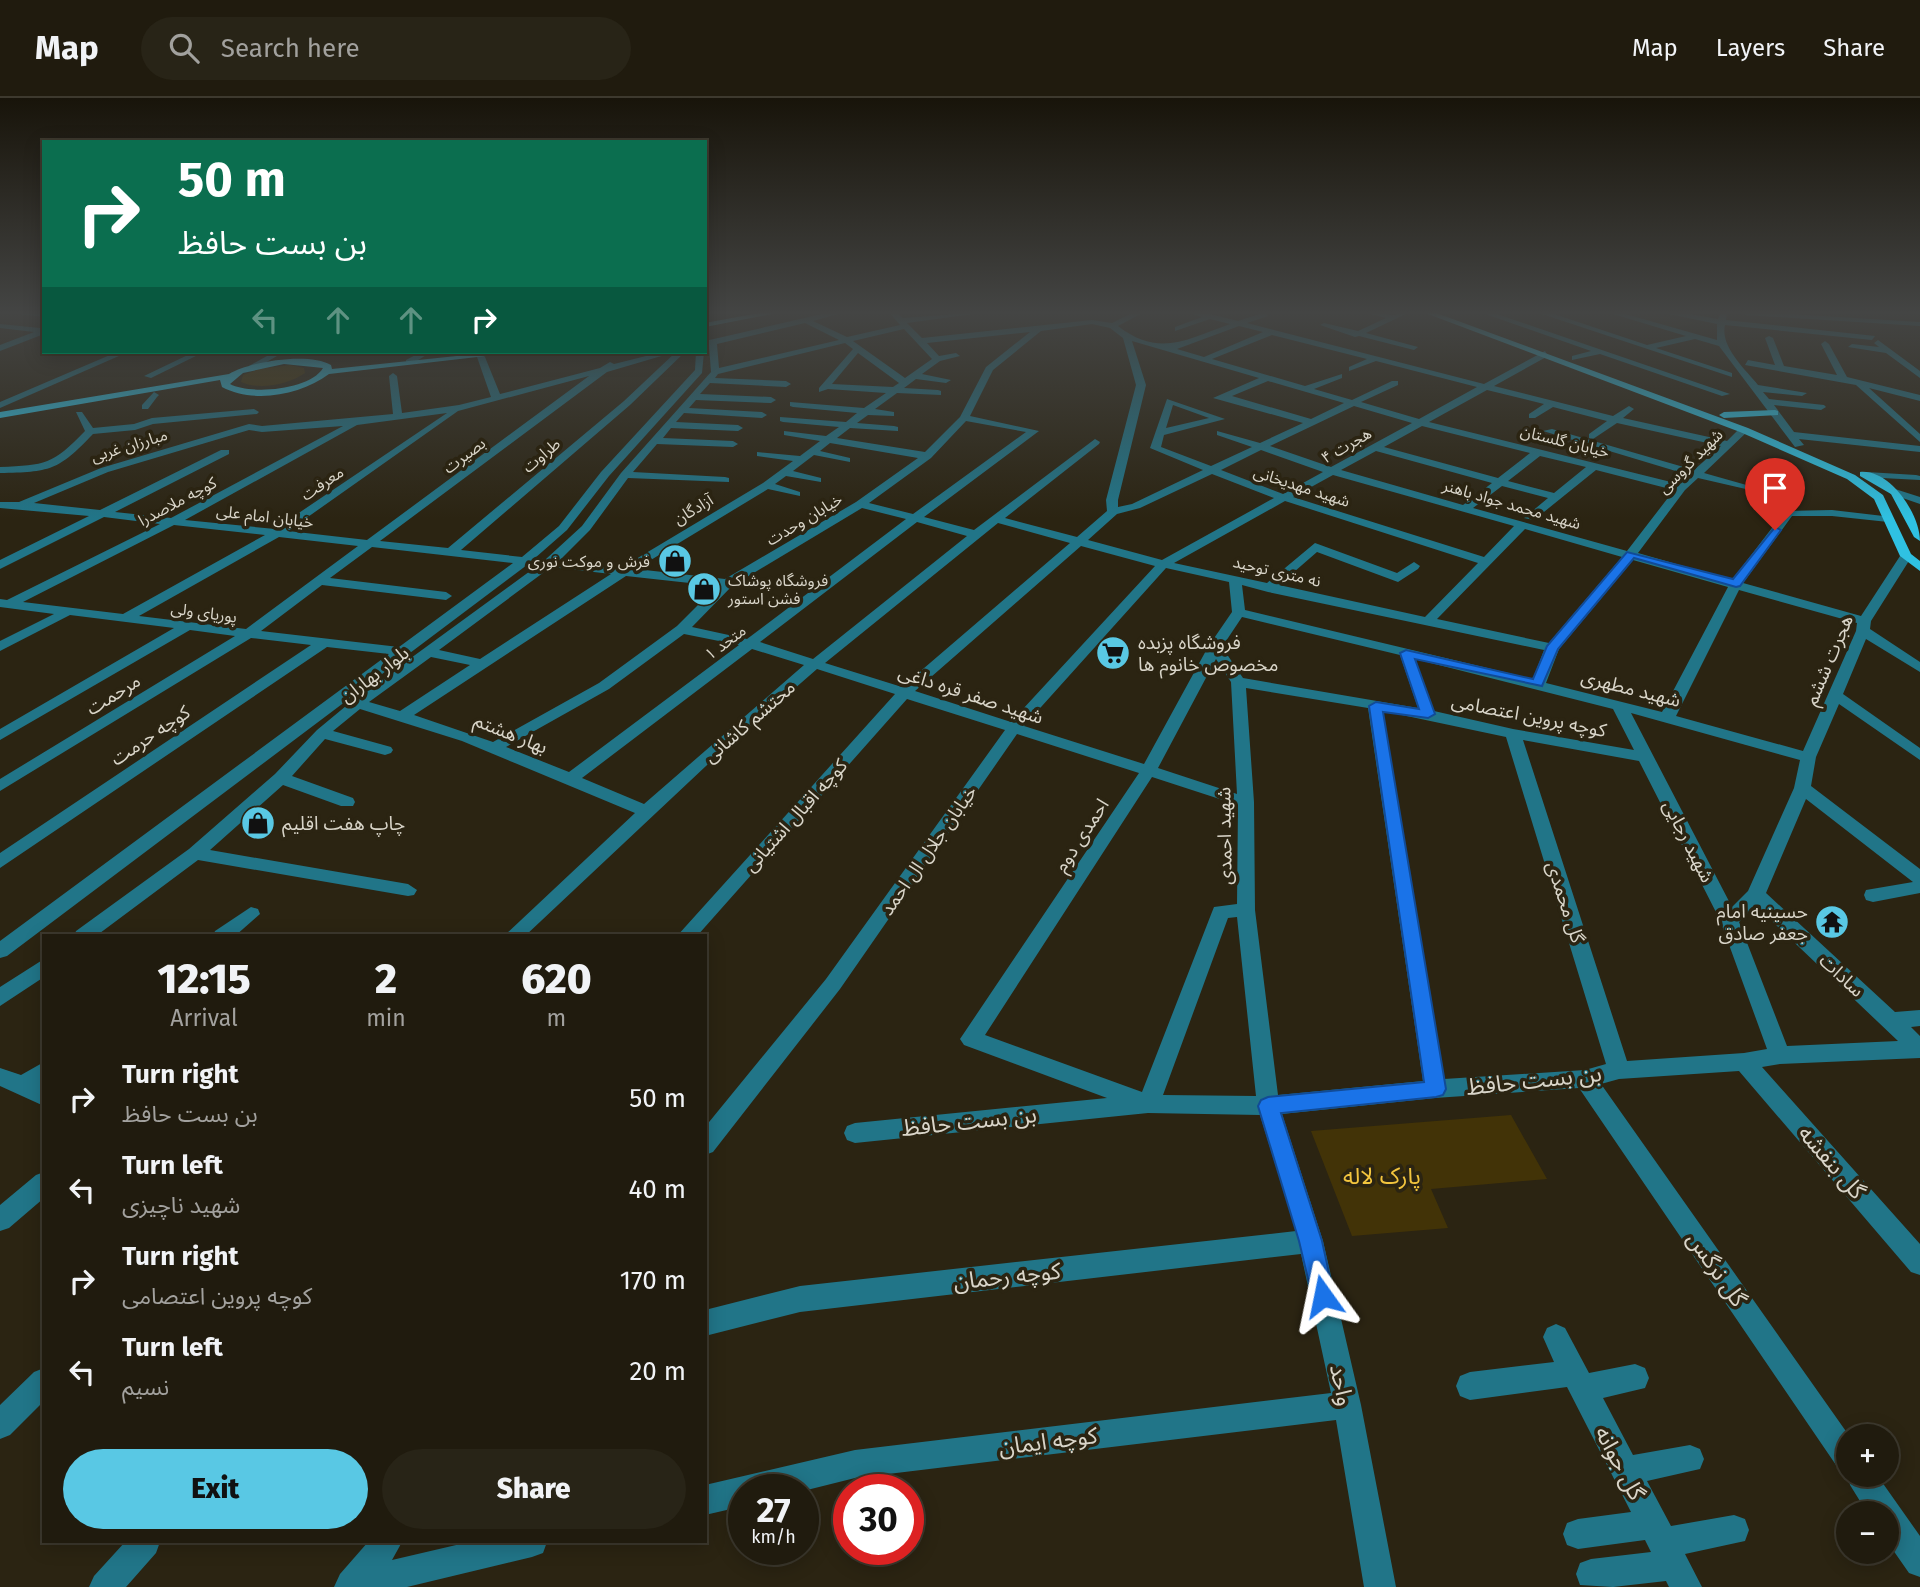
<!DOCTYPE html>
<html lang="en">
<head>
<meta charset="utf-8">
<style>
  :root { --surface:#201b0e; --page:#282417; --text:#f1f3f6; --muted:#a2a19e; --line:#3d392e; --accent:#59c8e4 }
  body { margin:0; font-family:"Fira Sans","Noto Sans Arabic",sans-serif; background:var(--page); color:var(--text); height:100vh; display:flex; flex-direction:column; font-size:26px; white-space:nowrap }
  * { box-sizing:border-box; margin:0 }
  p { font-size:23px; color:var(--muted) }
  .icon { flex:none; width:38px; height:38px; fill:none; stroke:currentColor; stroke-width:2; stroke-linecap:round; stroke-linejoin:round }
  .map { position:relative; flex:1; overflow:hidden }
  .sheet { position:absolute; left:42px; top:836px; width:665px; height:609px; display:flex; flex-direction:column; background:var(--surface); border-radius:0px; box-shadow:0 4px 18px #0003,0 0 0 2px var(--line) }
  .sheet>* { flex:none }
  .hud { position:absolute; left:42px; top:42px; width:665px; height:214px; border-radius:0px; box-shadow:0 4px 18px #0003,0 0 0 2px var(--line); background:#0b6e4f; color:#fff; overflow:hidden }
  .buttons { position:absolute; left:1836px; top:1326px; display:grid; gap:14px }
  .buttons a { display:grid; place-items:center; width:63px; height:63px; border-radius:50%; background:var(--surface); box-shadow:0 4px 18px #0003,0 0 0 2px var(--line); font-size:35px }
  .speed { position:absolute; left:728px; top:1376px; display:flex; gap:14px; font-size:35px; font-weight:700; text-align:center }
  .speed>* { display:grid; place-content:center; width:91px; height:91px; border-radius:50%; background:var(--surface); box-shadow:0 4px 18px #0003,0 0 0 2px var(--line); line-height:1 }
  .speed small { font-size:18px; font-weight:400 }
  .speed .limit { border:10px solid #d22; background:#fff; color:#111 }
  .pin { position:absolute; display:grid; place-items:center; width:60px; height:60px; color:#fff; margin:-72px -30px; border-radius:50% 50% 50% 0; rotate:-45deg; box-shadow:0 0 7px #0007 }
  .pin .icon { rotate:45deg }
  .me { position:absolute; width:77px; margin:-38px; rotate:348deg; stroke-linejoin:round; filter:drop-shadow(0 0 5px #0008) }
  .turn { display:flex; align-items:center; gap:24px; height:147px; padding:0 21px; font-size:32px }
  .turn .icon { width:91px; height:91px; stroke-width:2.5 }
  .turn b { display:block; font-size:49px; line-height:60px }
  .lanes { display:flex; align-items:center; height:66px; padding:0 21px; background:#0003; justify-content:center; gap:35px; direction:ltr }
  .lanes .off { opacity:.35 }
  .eta { display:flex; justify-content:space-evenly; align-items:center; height:119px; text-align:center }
  .eta b { font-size:42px; font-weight:800; line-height:49px }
  .primary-button { display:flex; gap:14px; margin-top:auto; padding:14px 21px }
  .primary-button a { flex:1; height:80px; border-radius:42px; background:var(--accent); color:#111; font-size:28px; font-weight:800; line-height:80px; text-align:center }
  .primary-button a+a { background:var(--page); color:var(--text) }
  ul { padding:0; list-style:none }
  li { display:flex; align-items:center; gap:21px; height:91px; padding:0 21px }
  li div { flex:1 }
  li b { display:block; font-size:26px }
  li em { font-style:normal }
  header { display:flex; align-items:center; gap:42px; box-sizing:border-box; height:98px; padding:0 35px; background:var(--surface); border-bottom:2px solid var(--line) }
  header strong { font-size:33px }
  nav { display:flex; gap:38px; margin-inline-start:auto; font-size:24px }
  .search { width:490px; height:63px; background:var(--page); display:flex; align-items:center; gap:18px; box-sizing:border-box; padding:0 24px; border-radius:38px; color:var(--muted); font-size:26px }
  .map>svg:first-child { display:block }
</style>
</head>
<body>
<header>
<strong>Map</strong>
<div class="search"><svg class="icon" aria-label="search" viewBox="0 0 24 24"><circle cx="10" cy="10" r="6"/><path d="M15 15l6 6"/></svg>Search here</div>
<nav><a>Map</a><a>Layers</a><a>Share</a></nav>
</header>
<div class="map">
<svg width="1920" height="1489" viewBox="0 0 1920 1489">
  <rect width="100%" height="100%" fill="#2b2412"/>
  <path fill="#352c13" d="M1616,213H1644L1696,225L1674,230Z"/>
  <path fill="#423307" d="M290,267L304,270L305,275C288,287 259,292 241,284L243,277L259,271Z
    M1511,1017L1547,1081L1431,1091L1448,1130L1352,1138L1311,1033Z"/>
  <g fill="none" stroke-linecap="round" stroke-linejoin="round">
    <path fill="#217588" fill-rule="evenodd" d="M23,213L44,215V219L3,214Z
      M835,213H849L813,223L847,239L900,227L888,213H896L903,220L995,213L907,225L922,240L1092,222L1112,225L1136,213H1146L1118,228C1159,260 1188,241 1230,226L1210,221L1175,233V229L1202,219L1185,213H1198L1238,223L1265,214L1268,218L1247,225L1484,286L1545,253L1548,258L1494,288L1613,318L1629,308L1634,311L1623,320L1727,343L1740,330L1749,332L1704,375L1750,388V392L1698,380L1685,392L1638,455L1732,482L1785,413L1832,412L1892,419V423L1888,424L1832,418H1792L1743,485L1861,518L1902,455L1912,458L1871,523L1870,531L1920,564V574L1866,541L1843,596L1920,650V662L1839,606L1816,659L1811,688L1920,771V795L1873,804L1866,802L1864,797L1866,792L1913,784L1806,701L1766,795L1895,914L1920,912V928L1911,929L1920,938V960L1780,966L1762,969L1920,1146V1177L1911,1174L1739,973L1619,981L1601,986L1850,1339H1848V1377H1877L1920,1438V1479L1909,1475L1886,1442V1416H1868L1850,1387L1847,1374L1838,1370L1579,990L1435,1000L1282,1016L1323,1143L1361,1307L1396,1489H1364L1336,1322L855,1380L803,1393L744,1391V1408L705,1417V1387L855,1352L1331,1295L1301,1156L800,1214L705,1238V1212L800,1188L1296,1133L1260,1017L1148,1015L855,1045L847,1042L844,1035L847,1028L855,1025L1107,1000L964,947L960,941L1139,675L1017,636L840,891L713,1054L705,1057V1029L826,881L1005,632L907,601L697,838H677L895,596L817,571L706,668L525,838H504L635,715L462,643L360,611L333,633L391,649L393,652L391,655L385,657L325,641L292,678L353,700L355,704L353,708H341L283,687L210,752L408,786L417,792L414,797L408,798L198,762L96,838H74L76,833L189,751L275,676L317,632L352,603L537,468L527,467L7,858L0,860V843L389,556L327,549L0,770V755L311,547L251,540L0,693V681L235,538L190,532L0,642V631L174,530L70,517L0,553V543L54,516L0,509V501L7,502L160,426L104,419L0,471V462L89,418L0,410V404H19L101,370L249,326L262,328L393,316L389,278L393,275L397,278L402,315L459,307L491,299L477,259L481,256L485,259L500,296L600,270L610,264L614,266L662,254H675L607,274L380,443L448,450L624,303L676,254H685L630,307L461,452L522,459L559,428L601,374L695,272L696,254H704L702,275L609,378L567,432L535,460L546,461L582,428L621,375L711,274L709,248H705V243ZM805,225L839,242L719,270L717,246ZM1092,226L1110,230L1123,240L1136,287L1106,402L1107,413L1077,439L1005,420L1099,346L1100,344L1095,341L974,432L924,419L1039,333L970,318L993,272L1041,233ZM1239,228L1263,234L1204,259L1177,251ZM904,231L932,261L905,280L853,243ZM1030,234L986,269L960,319L925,354L837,340L850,330L898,333V329L894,328L857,325L868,317L894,318V314L875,311L897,295L941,297V293L938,292L904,290L916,281L946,285L951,282L922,276L940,263L960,258L956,255L939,258L927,245ZM1272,237L1367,261L1349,269V273L1376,263L1477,289L1419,321L1361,304L1398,287V283H1392L1352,302L1314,291L1342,280V276L1305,288L1212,261ZM1132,243L1259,280L1213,300L1303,325L1260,345L1217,333V337L1252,349L1211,368L1161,349L1164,337L1225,321L1167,301L1150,350L1203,372L1132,406L1118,409V402L1146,287ZM845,245L853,251L819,290V294L828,291L886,295L864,310L790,304V308L793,309L857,315L846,324L780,319V323L783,324L839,329L826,338L784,333V337L820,343L800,358L757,354V358L793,363L763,385L621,470L559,463L590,432L628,380L729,384V380L725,379L633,374L657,346L733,349L738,346L733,343L663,340L671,330L738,333L743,330L738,327L676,324L684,315L762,320L767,317L762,314L689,310L696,302L771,305L776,302L771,299L700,296L710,285L786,289L791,286L786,283L715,280L718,276ZM858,255L899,285L893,289L832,286ZM589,278L367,442L288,433L458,313ZM1268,283L1344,305L1311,321L1232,298ZM1487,292L1544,306L1529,316V320H1535L1553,309L1607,323L1589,336V340L1593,341L1617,325L1721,348L1694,372L1552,331L1543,333L1689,377L1679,386L1429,324ZM1173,307L1209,320L1166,330ZM1354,308L1412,325L1331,369L1270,348ZM447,315L275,431L185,422L357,327ZM966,323L1026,334L913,416L869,405L931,360ZM343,328L171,420L115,414L229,356V352H221L100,412L34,405L108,374L249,332L262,334ZM1422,328L1530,355L1498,380L1384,349ZM830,345L918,360L856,404L725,481L636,471L768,391L800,398V394L775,386L786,378L821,384V380L793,373L814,357L850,364V360L820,353ZM1261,352L1323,374L1283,396L1221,372ZM1376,353L1492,385L1463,407L1341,372ZM1540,358L1586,369L1554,395L1508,383ZM1596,372L1674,392L1627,453L1473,410L1502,388L1548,400L1524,420L1534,422ZM1212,376L1274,400L1162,462L1088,442L1117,416L1140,410ZM1333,377L1514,428L1484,459L1293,399ZM1285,403L1478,465L1425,519L1279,487L1317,454L1398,484L1418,471L1420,468L1414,464L1397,475L1315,445L1267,485L1174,465ZM862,410L906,421L747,541L692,529L732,488ZM917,424L967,438L813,561L760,544ZM998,425L1070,445L902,589L825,565ZM174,427L265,437L123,516L23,504ZM1525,431L1622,459L1549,545L1437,521ZM279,439L358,448L246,531L139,518ZM1081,448L1155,468L1011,624L915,593ZM372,449L513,465L399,549L261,533L322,487L446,502L452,498L446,494L330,480ZM1633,462L1728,489L1662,614L1546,585L1559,551ZM551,469L611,476L480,561L439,552ZM1166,470L1229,484L1232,514L1208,549L1144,666L1024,628ZM626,478L717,488L677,528L599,585L493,644L414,617ZM1242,487L1268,494L1544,552L1533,581L1245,512ZM1739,492L1857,525L1856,533L1803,653L1676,618ZM1242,519L1400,557L1418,610L1243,580L1222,549ZM684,536L739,547L569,674L506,649L609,591ZM752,551L804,567L644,706L582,680ZM431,559L470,567L400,613L369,604ZM1216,561L1231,584L1237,696L1158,670ZM1415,561L1613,611L1634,652L1513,631L1434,613ZM1246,590L1368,610L1423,983L1278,997L1255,812L1254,704ZM1383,613L1506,639L1606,966L1585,972L1444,981ZM1631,615L1800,662L1794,690L1748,793L1732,809ZM1523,642L1639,663L1720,822L1767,951L1744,955L1627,963ZM1152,679L1238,707L1237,806L1214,809L1212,814L1142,994L985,937ZM1756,808L1898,943L1787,948L1739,824ZM1237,819L1256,998L1163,997L1228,820Z
      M1360,213L1393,217L1412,213L1366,235L1418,249L1414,252L1359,238L1355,239L1320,227L1324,225L1358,233L1386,220Z
      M1477,213H1488L1730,296L1722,298L1600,256L1572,262V258L1591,253Z
      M1533,213H1545L1647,247L1686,238L1603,213H1615L1717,242V226L1655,213H1672L1718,221L1721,213H1727L1726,222L1875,238L1872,242L1725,227C1720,249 1745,271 1758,287L1807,295L1802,298L1763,294L1769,301L1824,307L1826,309L1821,312L1774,307L1794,334L1920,348V354L1799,341L1804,347L1795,349L1719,248L1695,241L1656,250L1732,275V279Z
      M1742,213L1920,224V228L1745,217Z
      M0,226L40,230L44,231V236L0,253V247L34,234L0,230Z
      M1769,238L1773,240L1784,268L1837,277L1821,246L1825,243L1829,246L1847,279L1920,297V303L1869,290L1920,336V344L1856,287L1745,267L1748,262L1775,267L1765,240Z
      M1878,242L1920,273V280L1886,255L1848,249L1852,246L1879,249L1874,245Z
      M117,254H128L0,310V304Z
      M194,254H204L151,280L144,278Z
      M274,254H284L256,270L249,268Z
      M421,254H431L412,266H406V262Z
      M154,294L159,297L157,299L148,311H142V307Z
      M254,311L259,314L257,316L153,326L135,332L93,336C58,373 50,374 0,375V369C46,367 52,367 85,333L76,314H82L93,330L134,326L152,320Z
      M1867,374L1916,377L1920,378V382L1863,379V375Z
      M1895,391L1920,399V406L1891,396L1889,394Z
      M251,809L258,811L260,816L235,838H213L215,833Z
      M44,861V879L0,908V889Z
      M44,964V1008L0,988V970L21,977Z
      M44,1074V1100L9,1130L0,1133V1107L36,1077Z
      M1556,1226L1565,1230L1589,1275L1635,1266L1645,1270L1649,1280L1645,1290L1603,1300L1633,1357L1690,1347L1700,1351L1704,1361L1700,1371L1647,1383L1671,1428L1734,1417L1745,1421L1749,1432L1745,1443L1685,1456L1702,1489H1669L1666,1483L1613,1489L1580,1487L1576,1476L1580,1465L1591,1461L1651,1454L1645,1442L1578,1451L1567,1447L1563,1436L1567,1425L1578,1421L1631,1414L1567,1289L1470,1302L1460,1298L1456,1288L1460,1278L1470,1274L1554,1264L1543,1239L1547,1230Z
      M44,1270V1303L10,1337L0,1341V1307L34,1274Z
      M125,1444H160L156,1455L126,1489H89L94,1478Z
      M368,1444H402L392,1462L469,1444H547L543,1455L532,1459L407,1489H334L340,1476Z"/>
    <path fill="#2fc1e2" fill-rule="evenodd" d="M770,213H787L705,229V225Z
      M1420,213H1431L1748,330L1855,377L1883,397L1911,456L1920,463V473L1900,458L1874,401L1847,381L1740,334Z
      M495,254H521L329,276C301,297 254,306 222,289L220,282L0,320V314L229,276C251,263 309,254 331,267L332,271ZM284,266L323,270C310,292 251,297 230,286L243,275Z
      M1775,312L1778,313V317L1724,320L1719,317L1724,314Z
      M1860,374C1890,371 1920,416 1920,443L1914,439L1891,396L1860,378Z"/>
  </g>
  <linearGradient id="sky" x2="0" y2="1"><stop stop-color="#18140a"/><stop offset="0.51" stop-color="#444544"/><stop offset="1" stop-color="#444544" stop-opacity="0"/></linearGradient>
  <rect width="1920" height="421" fill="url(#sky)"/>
  <path fill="#1a73e8" stroke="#114b97" stroke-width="2" d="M1775,429L1781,432L1740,488L1736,489L1634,460L1558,551L1542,588L1415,561L1435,616L1428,620L1383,614L1446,991L1443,997L1436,999L1281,1015L1322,1143L1334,1198L1331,1206L1323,1209L1314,1206L1299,1143L1258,1008L1261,1002L1268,999L1424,984L1369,608L1376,604L1419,611L1400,555L1406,552L1533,581L1547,548L1627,454L1733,481Z"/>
  <defs>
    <g id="shop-disc" transform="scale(1.75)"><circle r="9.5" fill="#59c8e4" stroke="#2b2412"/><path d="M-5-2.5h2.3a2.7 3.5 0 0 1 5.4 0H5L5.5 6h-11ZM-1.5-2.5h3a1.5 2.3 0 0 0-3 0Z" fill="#111"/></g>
    <g id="supermarket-disc" transform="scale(1.75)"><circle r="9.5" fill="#59c8e4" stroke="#2b2412"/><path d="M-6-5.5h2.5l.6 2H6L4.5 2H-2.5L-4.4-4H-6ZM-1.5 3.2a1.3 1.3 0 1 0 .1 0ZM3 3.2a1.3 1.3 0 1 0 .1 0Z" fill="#111"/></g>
    <g id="temple-disc" transform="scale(1.75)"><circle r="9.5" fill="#59c8e4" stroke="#2b2412"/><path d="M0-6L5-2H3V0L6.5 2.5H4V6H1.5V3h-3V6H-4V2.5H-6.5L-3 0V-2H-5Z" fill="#111"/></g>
  </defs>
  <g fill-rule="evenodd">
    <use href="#shop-disc" x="675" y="463"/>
    <use href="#shop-disc" x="704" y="491"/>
    <use href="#supermarket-disc" x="1113" y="555"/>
    <use href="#shop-disc" x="258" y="725"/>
    <use href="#temple-disc" x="1832" y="824"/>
  </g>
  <g text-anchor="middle" stroke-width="7" stroke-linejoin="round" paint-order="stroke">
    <g font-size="16" fill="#d9d5c9" stroke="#2b2412">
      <text transform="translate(1565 343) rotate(14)" y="6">خیابان گلستان</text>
      <text transform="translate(129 347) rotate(-17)" y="6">مبارزان غربی</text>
      <text transform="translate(1346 347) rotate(-30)" y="6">هجرت ۴</text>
      <text transform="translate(464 357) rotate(-37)" y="6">بصیرت</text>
      <text transform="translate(541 357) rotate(-40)" y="6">طراوت</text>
      <text transform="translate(1690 363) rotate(-45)" y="6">شهید گروسی</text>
      <text transform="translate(322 385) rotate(-34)" y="6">معرفت</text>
      <text transform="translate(1302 388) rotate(18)" y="6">شهید مهدیخانی</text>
      <text transform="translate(177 403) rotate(-28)" y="6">کوچه ملاصدرا</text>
      <text transform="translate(1512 406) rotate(16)" y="6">شهید محمد جواد باهنر</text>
      <text transform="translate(693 411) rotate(-31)" y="6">آزادگان</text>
      <text transform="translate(265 418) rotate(7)" y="6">خیابان امام علی</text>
      <text transform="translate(804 421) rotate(-31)" y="6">خیابان وحدت</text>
      <text transform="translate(1277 473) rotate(13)" y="6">نه متری توحید</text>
      <text transform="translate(204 514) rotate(8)" y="6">پوریای ولی</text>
      <text transform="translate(725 544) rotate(-37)" y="6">متحد ۱</text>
    </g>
    <g font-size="16" fill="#d9d5c9" stroke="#2b2412" text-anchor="end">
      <text x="650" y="469">فرش و موکت نوری</text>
      <text x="728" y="488" text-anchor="start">فروشگاه پوشاک<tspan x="728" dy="18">فشن استور</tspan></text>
    </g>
    <g font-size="19" fill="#d9d5c9" stroke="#2b2412" text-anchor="start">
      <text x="1138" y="551">فروشگاه پزبده<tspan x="1138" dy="22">مخصوص خانوم ها</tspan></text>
      <text x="282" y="732">چاپ هفت اقلیم</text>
      <text x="1808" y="820" text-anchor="end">حسینیه امام<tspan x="1808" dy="22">جعفر صادق</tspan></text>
    </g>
    <g font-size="19" fill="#d9d5c9" stroke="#2b2412">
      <text transform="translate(1828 562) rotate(-67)" y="7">هجرت ششم</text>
      <text transform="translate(374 576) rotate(-37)" y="7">بلوار بهاران</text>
      <text transform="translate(1631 590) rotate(14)" y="7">شهید مطهری</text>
      <text transform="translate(113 596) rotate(-32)" y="7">مرحمت</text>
      <text transform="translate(971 596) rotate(18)" y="7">شهید صفر قره داغی</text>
      <text transform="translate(1529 617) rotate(11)" y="7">کوچه پروین اعتصامی</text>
      <text transform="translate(749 623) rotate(-41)" y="7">محتشم کاشانی</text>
      <text transform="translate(511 635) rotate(22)" y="7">بهار هشتم</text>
      <text transform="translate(150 637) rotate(-34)" y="7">کوچه حرمت</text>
      <text transform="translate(795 717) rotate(-48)" y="7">کوچه اقبال اشتیانی</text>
      <text transform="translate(1081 737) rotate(-57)" y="7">احمدی دوم</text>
      <text transform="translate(1224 738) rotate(-91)" y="7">شهید احمدی</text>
      <text transform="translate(1689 743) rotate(63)" y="7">شهید رجایی</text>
      <text transform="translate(928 752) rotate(-55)" y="7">خیابان جلال ال احمد</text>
      <text transform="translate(1566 804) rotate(72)" y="7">گل محمدی</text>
      <text transform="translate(1842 877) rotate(43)" y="7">سادات</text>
    </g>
    <g font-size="23" fill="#d9d5c9" stroke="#2b2412">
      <text transform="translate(1534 982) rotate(-6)" y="8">بن بست حافظ</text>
      <text transform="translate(969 1023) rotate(-6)" y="8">بن بست حافظ</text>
      <text transform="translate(1832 1064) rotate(49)" y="8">گل بنفشه</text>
      <text transform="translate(1717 1171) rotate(55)" y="8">گل نرگس</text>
      <text transform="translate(1007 1178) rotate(-6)" y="8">کوچه رحمان</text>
      <text transform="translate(1342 1287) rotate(78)" y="8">واحد</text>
      <text transform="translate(1048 1343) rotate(-7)" y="8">کوچه ایمان</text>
      <text transform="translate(1620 1365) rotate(62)" y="8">گل جوانه</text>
    </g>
    <g font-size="23" fill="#f3c53e" stroke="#2b2412">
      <text x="1382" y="1086">پارک لاله</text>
    </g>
  </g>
</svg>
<div class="buttons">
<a>+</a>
<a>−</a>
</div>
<div class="speed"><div>27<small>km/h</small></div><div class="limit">30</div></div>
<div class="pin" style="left:1775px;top:432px;background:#d93025"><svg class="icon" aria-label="arrive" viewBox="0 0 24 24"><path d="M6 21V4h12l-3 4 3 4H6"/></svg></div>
<svg class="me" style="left:1323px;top:1198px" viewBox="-20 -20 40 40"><path d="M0-17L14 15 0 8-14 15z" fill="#1a73e8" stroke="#fff" stroke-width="4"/></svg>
<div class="hud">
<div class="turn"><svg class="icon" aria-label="right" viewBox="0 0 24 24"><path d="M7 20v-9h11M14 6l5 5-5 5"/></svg><div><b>50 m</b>بن بست حافظ</div></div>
<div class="lanes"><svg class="icon off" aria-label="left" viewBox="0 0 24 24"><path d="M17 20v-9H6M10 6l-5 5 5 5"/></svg><svg class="icon off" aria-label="ahead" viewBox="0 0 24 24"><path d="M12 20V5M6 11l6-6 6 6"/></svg><svg class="icon off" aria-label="ahead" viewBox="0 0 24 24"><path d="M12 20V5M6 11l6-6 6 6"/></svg><svg class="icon" aria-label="right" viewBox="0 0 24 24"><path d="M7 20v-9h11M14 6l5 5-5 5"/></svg></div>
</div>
<section class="sheet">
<div class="eta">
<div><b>12:15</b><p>Arrival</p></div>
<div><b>2</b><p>min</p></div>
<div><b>620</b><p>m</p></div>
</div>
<ul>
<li><svg class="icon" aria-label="right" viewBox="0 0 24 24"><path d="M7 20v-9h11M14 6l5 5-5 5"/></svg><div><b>Turn right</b><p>بن بست حافظ</p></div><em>50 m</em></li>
<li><svg class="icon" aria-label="left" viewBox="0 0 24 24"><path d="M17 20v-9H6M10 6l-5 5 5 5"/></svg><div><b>Turn left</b><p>شهید ناچیزی</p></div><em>40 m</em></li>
<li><svg class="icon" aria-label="right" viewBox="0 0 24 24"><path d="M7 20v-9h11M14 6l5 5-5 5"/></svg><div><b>Turn right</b><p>کوچه پروین اعتصامی</p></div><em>170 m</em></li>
<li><svg class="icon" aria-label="left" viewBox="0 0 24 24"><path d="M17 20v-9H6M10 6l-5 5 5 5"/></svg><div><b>Turn left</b><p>نسیم</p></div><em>20 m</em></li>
</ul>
<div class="primary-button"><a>Exit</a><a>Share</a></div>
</section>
</div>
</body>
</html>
